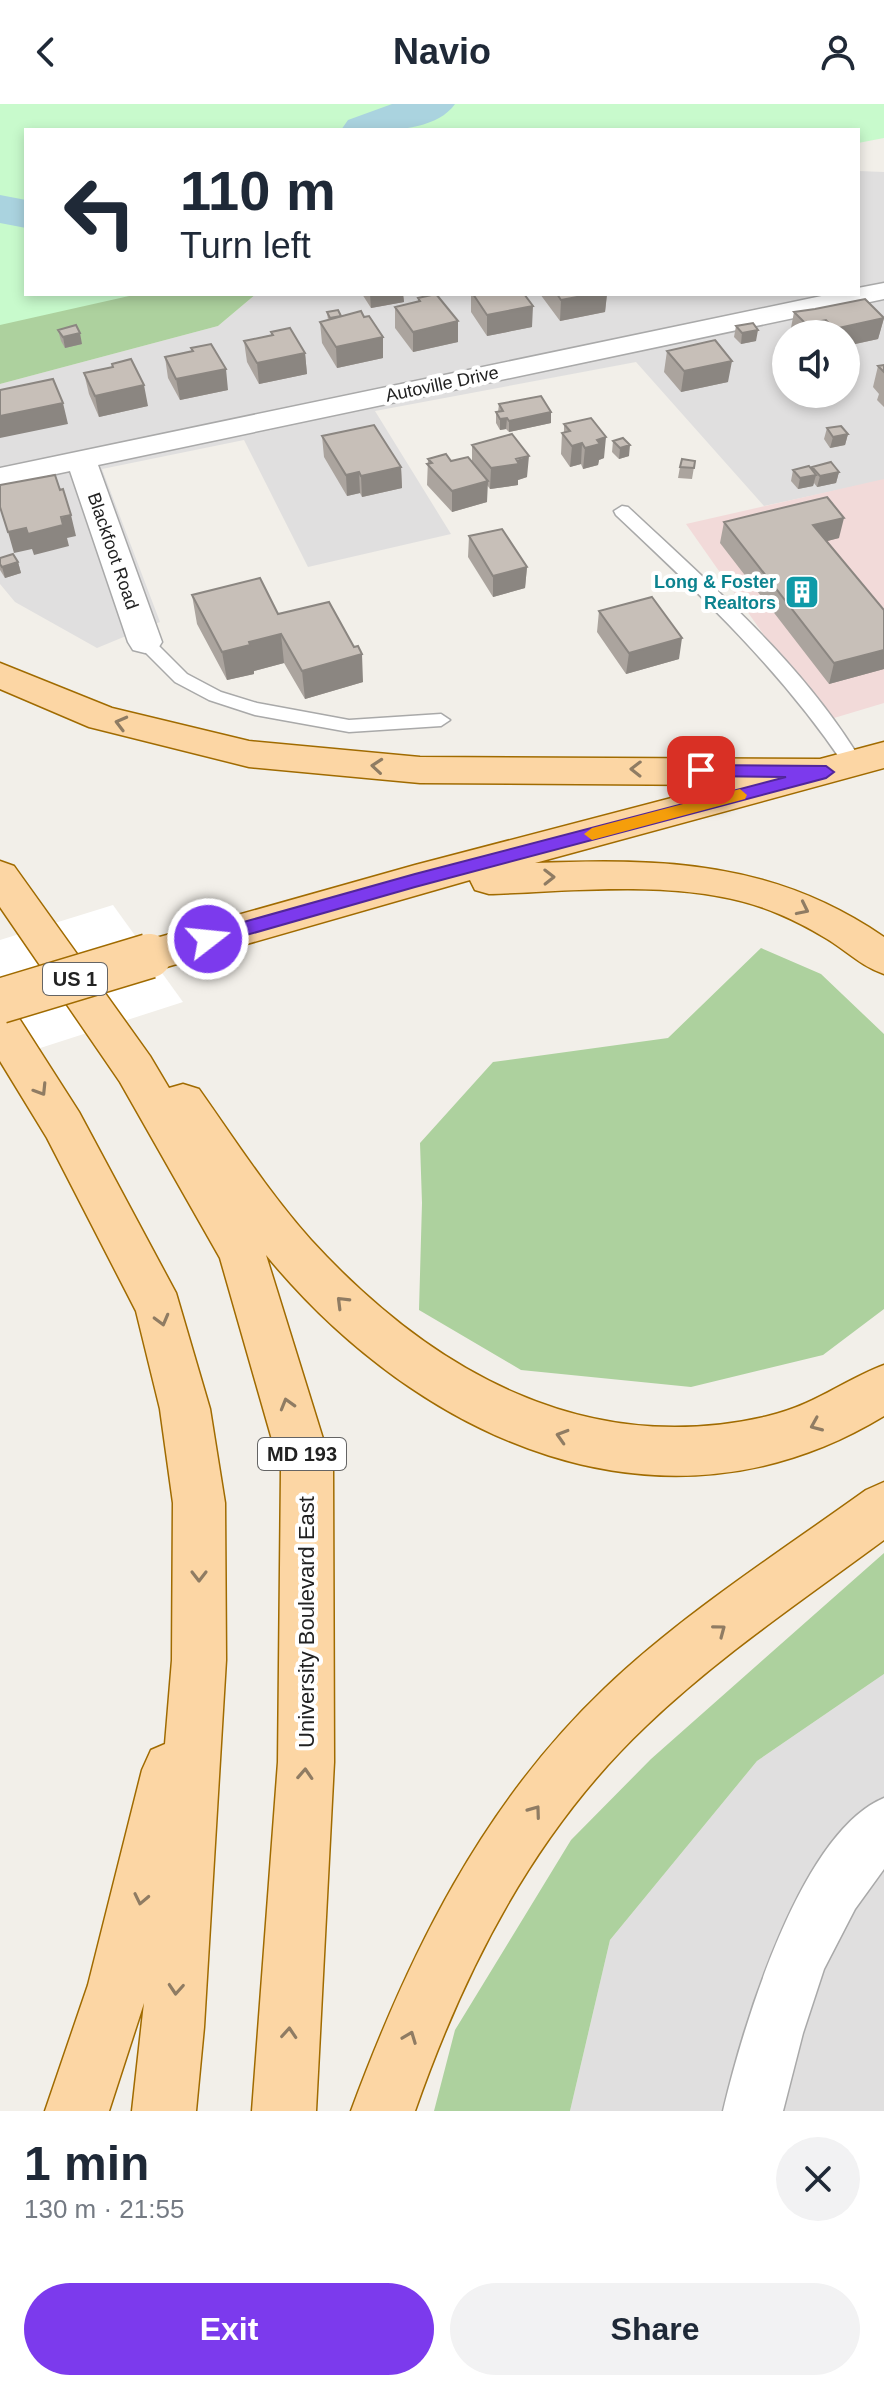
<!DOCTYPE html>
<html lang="en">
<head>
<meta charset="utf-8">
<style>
  :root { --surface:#fff; --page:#f2f2f3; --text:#1f2937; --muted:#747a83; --accent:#7c3aed }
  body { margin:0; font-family:Arial,sans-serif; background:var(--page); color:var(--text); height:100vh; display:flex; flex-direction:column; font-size:30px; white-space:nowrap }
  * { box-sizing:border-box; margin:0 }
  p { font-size:26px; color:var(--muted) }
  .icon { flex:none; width:44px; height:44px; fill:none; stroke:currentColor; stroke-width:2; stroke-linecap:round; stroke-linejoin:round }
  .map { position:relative; height:2007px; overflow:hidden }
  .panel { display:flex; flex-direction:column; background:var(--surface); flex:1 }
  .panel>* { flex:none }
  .guide { position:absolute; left:24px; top:24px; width:836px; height:168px; border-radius:0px; box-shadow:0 4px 12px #0003; background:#fff; color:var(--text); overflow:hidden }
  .fabs { position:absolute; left:772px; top:216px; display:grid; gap:16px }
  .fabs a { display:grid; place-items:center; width:88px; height:88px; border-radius:50%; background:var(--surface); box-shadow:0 4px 12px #0003; font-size:40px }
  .pin { position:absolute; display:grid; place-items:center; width:68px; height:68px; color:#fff; margin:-34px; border-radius:16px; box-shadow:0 4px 12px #0006 }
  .me { position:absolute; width:88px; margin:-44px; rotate:74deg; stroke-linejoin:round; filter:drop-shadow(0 0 6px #0008) }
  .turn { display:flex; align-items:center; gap:28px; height:168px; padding:0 24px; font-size:36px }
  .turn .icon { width:104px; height:104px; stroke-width:2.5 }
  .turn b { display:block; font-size:56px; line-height:68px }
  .round { display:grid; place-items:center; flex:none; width:84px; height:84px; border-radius:42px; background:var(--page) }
  .overview { display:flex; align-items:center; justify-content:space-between; height:136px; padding:0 24px }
  h1 { font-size:48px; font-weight:700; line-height:60px }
  .action { display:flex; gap:16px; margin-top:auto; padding:16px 24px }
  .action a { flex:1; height:92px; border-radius:48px; background:var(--accent); color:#fff; font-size:32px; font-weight:700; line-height:92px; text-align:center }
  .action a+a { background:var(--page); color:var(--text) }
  header { display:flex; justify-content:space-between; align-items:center; height:104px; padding:0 24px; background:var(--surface); font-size:36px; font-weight:700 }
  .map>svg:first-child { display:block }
</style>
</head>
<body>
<header><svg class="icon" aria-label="back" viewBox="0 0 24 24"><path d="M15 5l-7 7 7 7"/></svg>Navio<svg class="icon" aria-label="person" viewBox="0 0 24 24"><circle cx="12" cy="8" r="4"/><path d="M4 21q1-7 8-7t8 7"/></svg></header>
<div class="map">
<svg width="884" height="2007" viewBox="0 0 884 2007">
  <rect width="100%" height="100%" fill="#f2efe9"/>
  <path fill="#e0dfdf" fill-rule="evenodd" d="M858,67L884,68V376L764,402L636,258L375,307L451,430L308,463L244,336L102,365L160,518L97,544L15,498L0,480V280L218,222L256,190H858ZM786,230H846V290H786Z
    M884,1570V2007H570L610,1836L757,1657Z"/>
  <path fill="#f2dad9" d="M884,375V599L824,617L686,420Z"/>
  <path fill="#add19e" d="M0,64L26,190H256L218,222L0,280Z
    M761,844L821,870L884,930V1205L823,1251L691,1283L521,1266L419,1206L422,1099L420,1039L493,958L668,934Z
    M884,1449V1570L757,1657L610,1836L570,2007H434L455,1926L571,1736L651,1655Z"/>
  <path fill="#c8facc" d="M0,0H884V34L858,39V26H26V190H138L0,221Z"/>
  <path fill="#fff" d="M113,801L183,898L0,957V836Z"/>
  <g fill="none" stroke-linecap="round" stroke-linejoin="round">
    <path fill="#aad3df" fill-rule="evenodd" d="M392,0H455C433,31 375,26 341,26L348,16Z
      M0,91L26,96V124L0,119Z"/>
    <g stroke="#a9a9a9" stroke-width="3">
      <path id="service" d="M622,402L628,403C712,482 804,560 863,660L861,665H847C783,568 700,490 616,411L614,407Z
        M145,532L151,534L187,570L221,588L257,599L349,616L441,610L450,616L441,622L349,628L255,611L209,596L175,578L139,542L136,538L139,534Z"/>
    </g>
    <g stroke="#a9a9a9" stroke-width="3">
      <path id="minor" d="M884,179V195L98,361L162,538L157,546L145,549L133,546L128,538L70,367L0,382V364L831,190H858V184Z
        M884,1694V1765L855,1805L824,1865L803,1929L783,2007H723C743,1923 800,1729 884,1694Z"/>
    </g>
    <g stroke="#a06b00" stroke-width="3">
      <path id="primary" d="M0,559L112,604L249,637L420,653L820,655L884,638V664L535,759C663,754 774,757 884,833V870C860,862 844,844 822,832C809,824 793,816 779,810C694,773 579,787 489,790L475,786L470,776L149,868L134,863L128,852L134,841L149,836L415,761L721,681L420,679L249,663L89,623L0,585Z
        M0,757L14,762L150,952L169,984L183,980L199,985C235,1036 269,1089 311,1136C432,1268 586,1355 768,1312C815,1301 842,1277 884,1261V1312C662,1447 418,1336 266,1151L333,1367L334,1658L316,2007H252L278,1658L281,1367L220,1154L120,978L0,803Z
        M0,903L15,908L79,1008L176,1189L210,1305L225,1399L226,1556L204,1923L196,2007H132L144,1899L109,2007H45L88,1881L142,1666L151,1646L165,1640L172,1556L173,1399L160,1305L136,1207L47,1034L0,957Z
        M884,1378V1436C803,1496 719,1552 646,1622C535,1727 465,1864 415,2007H351C409,1850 482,1701 605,1584C684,1509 777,1450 866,1386Z"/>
    </g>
    <use href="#service" fill="#fff" fill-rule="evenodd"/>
    <use href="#minor" fill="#fff" fill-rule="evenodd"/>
    <use href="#primary" fill="#fcd6a4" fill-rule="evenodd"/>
    <g stroke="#a06b00" stroke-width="47" stroke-linecap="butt">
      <path id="primary-bridge" d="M0,897L149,852"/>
    </g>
    <use href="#primary-bridge" stroke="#fcd6a4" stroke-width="44"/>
  </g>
  <path fill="#aba49e" d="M362,190H403L404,198L371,204Z
    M471,190H524L532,223L487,232L471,208Z
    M540,190H607L605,208L560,217Z
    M418,194L458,238L413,248L395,224V203L418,198Z
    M327,208L341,213L383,254L337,264L322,239L320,218L328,216Z
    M794,208L884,214L878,235L846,242V230H791L790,229Z
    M736,222L756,237L741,240L734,233Z
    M58,226L82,240L65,244L61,237Z
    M271,228L305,249L307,270L259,280L247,258L244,237L271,231Z
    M191,244L228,286L180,296L168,274L165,253L192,248Z
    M667,247L728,278L681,288L664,268Z
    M112,260L148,302L99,313L89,290L84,269L112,263Z
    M884,261V303L877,296L879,290L873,283L878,262Z
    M499,300L551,319L509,328L506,325L500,326L496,319V308H498Z
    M564,320L604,354L599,356L598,361L583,365L581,360L570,363L561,350L562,329H564Z
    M827,324L848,330L845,341L830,344L824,335Z
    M322,332L401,363L402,384L362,393L360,389L347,392L324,353Z
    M613,337L629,352L619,355L612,348Z
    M472,341L527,373L518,376V381L490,385L487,381V398L452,408L427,381L428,355L472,358Z
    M695,357L692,375L678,374L680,363Z
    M812,363L839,368L836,379L817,383L814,379L813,382L798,385L791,377L793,366H812Z
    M724,418L839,434L827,437L884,506V565L829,580L720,439Z
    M469,432L527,463L525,484L493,493L468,453Z
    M0,454L18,458L21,469L5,474L0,466Z
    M192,491L278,510L363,578L305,595L284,559L254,567V570L227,576L197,520Z
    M599,507L679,555L626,570L597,528Z"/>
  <path fill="#8b8681" d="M370,190H403L404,198L371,204Z
    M593,190H607L605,208L560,217L561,196Z
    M533,202L532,223L487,232V211Z
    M884,214L878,235L846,242V230H833L834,225Z
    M826,216L823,230H804L806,220Z
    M458,217V238L413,248V228Z
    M758,226L756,237L741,240L742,229Z
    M80,229L82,240L65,244L63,233Z
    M383,233V254L337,264L336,243Z
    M305,249L307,270L259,280L257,259Z
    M732,257L728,278L681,288L684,267Z
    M226,265L228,286L180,296L176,275Z
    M144,281L148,302L99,313L95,292Z
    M63,299L68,320L0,334V312Z
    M551,308V319L509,328V317Z
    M507,314L506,325L500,326V315Z
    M848,330L845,341L830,344L833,333Z
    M606,333L604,354L599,356L598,361L583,365L585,344L597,336Z
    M582,339L581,360L570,363L572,342Z
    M630,341L629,352L619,355L620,344Z
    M529,352L527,373L518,376V381L490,385L491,364Z
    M401,363L402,384L362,393L361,372Z
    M359,368L360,389L347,392L346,371Z
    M839,368L836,379L817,383L820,372Z
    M816,371L813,382L798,385L800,374Z
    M488,377L487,398L452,408V387Z
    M71,411L76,432L67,434L69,442L34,451L32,445L14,449L8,428Z
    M844,414L839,434L808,442L813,421Z
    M18,458L21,469L5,474L2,463Z
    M527,463L525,484L493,493V472Z
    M281,530L284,559L254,567V570L227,576L222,548L249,538Z
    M682,534L679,555L626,570L629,549Z
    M884,546V565L829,580L834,559Z
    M362,550L363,578L305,595L302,567Z"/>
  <path fill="#c7bfb8" stroke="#8b8681" stroke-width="2" d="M436,190L458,217L413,228L395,203L420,197L418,194Z
    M473,190H524L533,202L487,211Z
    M557,190H593L561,196Z
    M865,195L884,214L834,225L826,216L806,220L794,208L815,205Z
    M338,206L341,212L330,214L327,208Z
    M361,207L364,213L369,212L383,233L336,243L320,218Z
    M753,219L758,226L742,229L736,222Z
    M76,221L80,229L63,233L58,226Z
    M290,224L305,249L257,259L244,237L273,231L271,228Z
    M715,236L732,257L684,267L667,247Z
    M211,240L226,265L176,275L165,253L193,247L191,244Z
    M131,255L144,281L95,292L84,269L113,263L112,260Z
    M884,261V268L878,262Z
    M53,275L63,299L0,312V286Z
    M541,292L551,308L509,317L507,314L500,315L496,308L503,307L499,300Z
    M591,314L606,333L597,336L600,340L585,344L582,339L572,342L562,329L570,327L564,320Z
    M374,321L401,363L361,372L359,368L346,371L322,332Z
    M841,322L848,330L833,333L827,324Z
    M512,330L529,352L516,355L519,360L491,364L472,341Z
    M623,334L630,341L620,344L613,337Z
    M446,350L451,357L468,353L488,377L452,387L427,360L432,359L428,355Z
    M682,355L695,357L694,364L680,363Z
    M831,358L839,368L820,372L812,363Z
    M809,362L816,371L800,374L793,366Z
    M55,371L60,386L63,385L71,411L61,413L63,421L28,430L26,424L8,428L0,403V381Z
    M827,393L844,414L813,421L884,506V546L834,559L724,418Z
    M502,425L527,463L493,472L469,432Z
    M13,450L18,458L2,463L0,460V454Z
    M260,474L278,510L329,498L354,543L358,542L362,550L302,567L281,530L249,538L250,541L222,548L192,491Z
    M652,493L682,534L629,549L599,507Z"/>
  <defs><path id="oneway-chevron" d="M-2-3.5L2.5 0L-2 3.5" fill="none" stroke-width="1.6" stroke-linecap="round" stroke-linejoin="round" transform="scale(2)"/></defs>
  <g stroke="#8f7c63">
    <use href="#oneway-chevron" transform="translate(121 619) rotate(-165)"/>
    <use href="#oneway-chevron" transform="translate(377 662) rotate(-175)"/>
    <use href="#oneway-chevron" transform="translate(636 665) rotate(-179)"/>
    <use href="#oneway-chevron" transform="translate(549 773) rotate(-1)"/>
    <use href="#oneway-chevron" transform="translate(803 805) rotate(26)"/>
    <use href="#oneway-chevron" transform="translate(41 986) rotate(58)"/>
    <use href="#oneway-chevron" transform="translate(342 1198) rotate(-135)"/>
    <use href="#oneway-chevron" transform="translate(162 1216) rotate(75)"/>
    <use href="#oneway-chevron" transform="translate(287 1300) rotate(-106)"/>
    <use href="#oneway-chevron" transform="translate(816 1321) rotate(157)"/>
    <use href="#oneway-chevron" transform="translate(562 1332) rotate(-163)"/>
    <use href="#oneway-chevron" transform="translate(199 1472) rotate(90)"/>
    <use href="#oneway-chevron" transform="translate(720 1526) rotate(-37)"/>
    <use href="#oneway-chevron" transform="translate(305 1670) rotate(-87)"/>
    <use href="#oneway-chevron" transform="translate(535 1707) rotate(-54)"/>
    <use href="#oneway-chevron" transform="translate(141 1795) rotate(102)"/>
    <use href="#oneway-chevron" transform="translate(176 1885) rotate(94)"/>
    <use href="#oneway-chevron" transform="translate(289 1929) rotate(-86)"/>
    <use href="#oneway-chevron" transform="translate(410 1933) rotate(-69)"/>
  </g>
  <path fill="#7c3aed" stroke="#51269a" stroke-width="2" d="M701,661L826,662L834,668L826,674L415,783L208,842L200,835L208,828L415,770L786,673L701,672L693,666Z"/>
  <path fill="#f59e0b" d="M740,685L747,691L745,695L592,736L584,730L592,724Z"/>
  <defs>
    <g id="building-square" transform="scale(1.8)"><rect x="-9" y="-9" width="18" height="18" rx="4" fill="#0f9aa8" stroke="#fff"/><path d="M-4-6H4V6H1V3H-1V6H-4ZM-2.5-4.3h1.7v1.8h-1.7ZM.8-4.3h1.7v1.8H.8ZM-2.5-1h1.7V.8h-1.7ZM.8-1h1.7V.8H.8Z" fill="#fff"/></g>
  </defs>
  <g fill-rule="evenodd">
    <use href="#building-square" x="802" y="488"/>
  </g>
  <g text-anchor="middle" stroke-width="8" stroke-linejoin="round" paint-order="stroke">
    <g font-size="18" fill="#222" stroke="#fff">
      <text transform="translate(442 280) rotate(-12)" y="6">Autoville Drive</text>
      <text transform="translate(113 447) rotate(71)" y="6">Blackfoot Road</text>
    </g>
    <g font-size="18" font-weight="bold" fill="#0d838f" stroke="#fff" text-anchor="end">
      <text x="776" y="484">Long &amp; Foster<tspan x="776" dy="21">Realtors</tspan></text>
    </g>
    <g fill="#fff" stroke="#646464" stroke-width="2">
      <rect x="43" y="859" width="64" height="32" rx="6"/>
      <rect x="258" y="1334" width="88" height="32" rx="6"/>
    </g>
    <g font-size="20" font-weight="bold" fill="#222">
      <text x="75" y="882">US 1</text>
      <text x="302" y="1357">MD 193</text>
    </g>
    <g font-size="22" fill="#222" stroke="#fff">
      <text transform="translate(306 1518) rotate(-90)" y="8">University Boulevard East</text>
    </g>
  </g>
</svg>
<div class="fabs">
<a><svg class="icon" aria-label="sound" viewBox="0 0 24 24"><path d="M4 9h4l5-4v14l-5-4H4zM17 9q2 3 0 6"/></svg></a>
</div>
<div class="pin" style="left:701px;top:666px;background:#d93025"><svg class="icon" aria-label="arrive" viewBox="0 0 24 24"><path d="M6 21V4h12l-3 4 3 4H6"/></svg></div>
<svg class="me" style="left:208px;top:835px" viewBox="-20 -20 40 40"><circle r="17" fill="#7c3aed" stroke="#fff" stroke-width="3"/><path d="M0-11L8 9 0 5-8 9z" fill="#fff"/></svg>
<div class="guide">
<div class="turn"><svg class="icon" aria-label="left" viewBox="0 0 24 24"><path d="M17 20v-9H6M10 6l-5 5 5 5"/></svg><div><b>110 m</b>Turn left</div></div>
</div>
</div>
<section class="panel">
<div class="overview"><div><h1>1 min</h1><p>130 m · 21:55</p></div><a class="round"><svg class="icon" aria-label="close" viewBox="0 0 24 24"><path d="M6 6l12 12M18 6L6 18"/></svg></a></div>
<div class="action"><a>Exit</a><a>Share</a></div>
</section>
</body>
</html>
